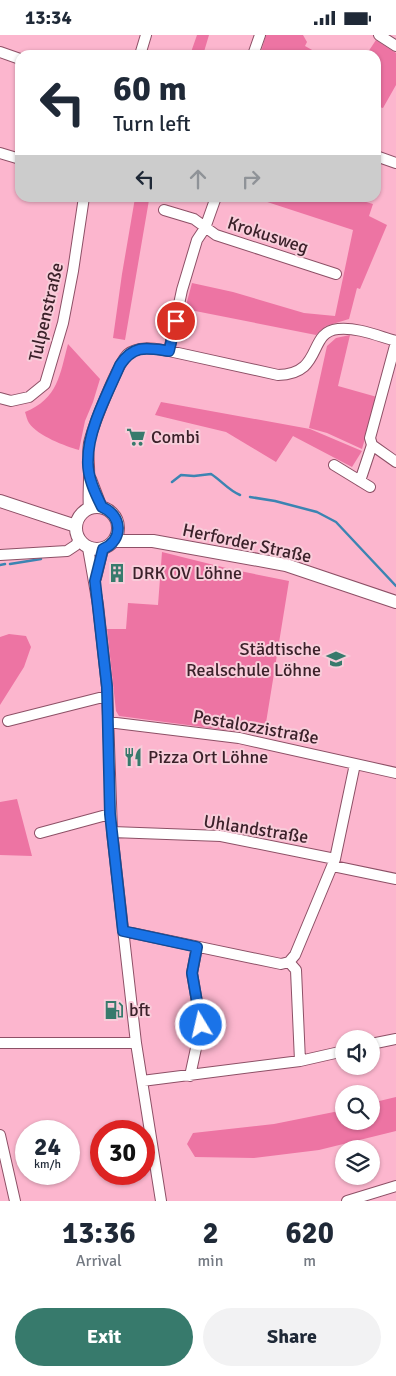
<!DOCTYPE html>
<html lang="en">
<head>
<meta charset="utf-8">
<style>
  :root { --surface:#fff; --page:#f2f2f3; --text:#1f2937; --muted:#747a83; --accent:#377a6c }
  body { margin:0; font-family:Signika,sans-serif; background:var(--page); color:var(--text); height:100vh; display:flex; flex-direction:column; font-size:19px; white-space:nowrap }
  * { box-sizing:border-box; margin:0 }
  p { font-size:16px; color:var(--muted) }
  .icon { flex:none; width:28px; height:28px; fill:none; stroke:currentColor; stroke-width:2; stroke-linecap:round; stroke-linejoin:round }
  .map { position:relative; height:1166px; overflow:hidden }
  .side { display:flex; flex-direction:column; background:var(--surface); flex:1 }
  .side>* { flex:none }
  .top-card { position:absolute; left:15px; top:15px; width:366px; height:152px; border-radius:15px; box-shadow:0 1px 4px #0004; background:#fff; color:var(--text); overflow:hidden }
  .fabs { position:absolute; left:335px; top:995px; display:grid; gap:10px }
  .fabs a { display:grid; place-items:center; width:45px; height:45px; border-radius:50%; background:var(--surface); box-shadow:0 1px 4px #0004; font-size:25px }
  .speed { position:absolute; left:15px; top:1085px; display:flex; gap:10px; font-size:25px; font-weight:700; text-align:center }
  .speed>* { display:grid; place-content:center; width:65px; height:65px; border-radius:50%; background:var(--surface); box-shadow:0 1px 4px #0004; line-height:1 }
  .speed small { font-size:12px; font-weight:400 }
  .speed .limit { border:8px solid #d22; background:#fff; color:#111 }
  .pin { position:absolute; display:grid; place-items:center; width:42px; height:42px; color:#fff; margin:-21px; border:2px solid #fff; border-radius:50%; box-shadow:0 1px 5px #0007 }
  .me { position:absolute; width:55px; margin:-28px; rotate:351deg; stroke-linejoin:round; filter:drop-shadow(0 0 4px #0008) }
  .turn { display:flex; align-items:center; gap:18px; height:105px; padding:0 15px; font-size:22px }
  .turn .icon { width:65px; height:65px; stroke-width:2.5 }
  .turn b { display:block; font-size:35px; line-height:42px }
  .lanes { display:flex; align-items:center; height:48px; padding:0 15px; background:#0003; justify-content:center; gap:25px; direction:ltr }
  .lanes .off { opacity:.35 }
  .eta { display:flex; justify-content:space-evenly; align-items:center; height:85px; text-align:center }
  .eta b { font-size:30px; font-weight:800; line-height:35px }
  .action { display:flex; gap:10px; margin-top:auto; padding:10px 15px }
  .action a { flex:1; height:58px; border-radius:30px; background:var(--accent); color:#fff; font-size:20px; font-weight:800; line-height:58px; text-align:center }
  .action a+a { background:var(--page); color:var(--text) }
  .status { display:flex; justify-content:space-between; align-items:center; height:35px; padding:0 25px; background:var(--surface); direction:ltr }
  .status svg { height:14px; fill:currentColor }
  .map>svg:first-child { display:block }
</style>
</head>
<body>
<div class="status"><b>13:34</b><svg viewBox="0 0 49 12"><path d="M0 12V9h3v3zM5 12V6h3v6zM10 12V3h3v9zM15 12V0h3v12zM26 1h20v11H26zM47 4h2v5h-2z"/></svg></div>
<div class="map">
<svg width="396" height="1166" viewBox="0 0 396 1166">
  <rect width="100%" height="100%" fill="#fcb6ce"/>
  <path fill="#ed74a3" d="M197,0H209L203,20H190Z
    M266,0H303L307,7L305,11L321,20H260Z
    M376,5L396,18V50L383,73L376,71V20H366Z
    M135,163H148L149,165L125,305L113,303L122,239Z
    M255,163H353L373,169L369,181L387,190L360,254L357,253L349,284L326,291L316,300L185,274L192,248L233,257L304,278L335,281L353,195Z
    M350,300L338,351L377,362L362,414L327,398L309,393L327,311L336,303Z
    M68,309L100,344L93,367L85,386L79,415C65,411 38,401 29,388C27,385 26,380 25,377C58,364 60,339 68,309Z
    M161,367L310,394L362,416L352,432L293,401L276,427L226,397L155,380Z
    M162,517L230,534L289,546L264,700L119,681L116,676L107,594H126L128,568L158,570Z
    M9,599L26,601L31,612L24,632L0,670V602Z
    M17,764L32,821L0,820V767Z
    M396,1062V1096L319,1115L254,1123L195,1122L187,1109L193,1098L274,1089L344,1075V1086H371V1068Z"/>
  <g fill="none" stroke-linecap="round" stroke-linejoin="round">
    <path stroke="#3c84b2" stroke-width="2.5" d="M172,447L181,440L194,441L211,439C222,446 228,455 240,460
      M250,462L275,466L317,477L336,487L396,551
      M10,529L41,524
      M0,530L5,529"/>
    <g stroke="#8d5066" stroke-width="12">
      <path id="minor" d="M379,0L396,11
        M0,17L20,24
        M140,20L146,0
        M253,20L260,0
        M0,118L20,124
        M376,121L396,128
        M164,175L194,184L216,200L336,239
        M396,307L370,403L372,410L396,427
        M169,316L278,340C324,339 307,297 338,294C357,292 378,301 396,306
        M0,363L11,366L29,362L45,349L63,288L73,236L84,162
        M334,430L370,452
        M91,444L102,473
        M360,446L372,410
        M89,474C88,463 89,453 89,443C90,431 87,420 89,408C92,394 118,327 128,319C139,310 156,314 169,316L182,255L197,205L205,193L216,162
        M88,513L98,570L107,652L112,797L136,1008L161,1166
        M0,520L67,516L76,510L79,504
        M96,543L103,514
        M8,686L107,661
        M108,687L239,703L396,738
        M112,797L221,801L335,824
        M40,798L110,779
        M333,831L396,844
        M123,896L281,929L289,927L295,920L335,824L355,729
        M289,927L296,935L300,1026
        M0,1008H136
        M371,1009L396,1004
        M190,1041L201,990L192,938L197,912
        M142,1046L300,1026L344,1016
        M0,1100L15,1166
        M347,1166L396,1151"/>
    </g>
    <g stroke="#8d5066" stroke-width="14">
      <path id="major" d="M0,466L76,491
        M76 493a21 21 0 1 1 42 0a21 21 0 1 1-42 0Z
        M114,506H153L286,530L396,567"/>
    </g>
    <use href="#minor" stroke="#fff" stroke-width="10"/>
    <use href="#major" stroke="#fff" stroke-width="12"/>
  </g>
  <g fill="none" stroke-linecap="round" stroke-linejoin="round">
    <g stroke="#114b97" stroke-width="12">
      <path id="route" d="M176,286L169,316C147,313 134,309 120,330C108,358 88,394 88,425C87,441 95,458 102,472C122,480 124,505 103,514L95,546L107,652L110,779L123,896L197,912L192,938L201,990"/>
    </g>
    <use href="#route" stroke="#1a73e8" stroke-width="9"/>
  </g>
  <defs>
    <g id="supermarket-bare" transform="scale(1.5)"><path d="M-6-5.5h2.5l.6 2H6L4.5 2H-2.5L-4.4-4H-6ZM-1.5 3.2a1.3 1.3 0 1 0 .1 0ZM3 3.2a1.3 1.3 0 1 0 .1 0Z" fill="#377a6c" stroke="#f8cdda" stroke-width="2.5" paint-order="stroke"/></g>
    <g id="building-bare" transform="scale(1.5)"><path d="M-4-6H4V6H1V3H-1V6H-4ZM-2.5-4.3h1.7v1.8h-1.7ZM.8-4.3h1.7v1.8H.8ZM-2.5-1h1.7V.8h-1.7ZM.8-1h1.7V.8H.8Z" fill="#377a6c" stroke="#f8cdda" stroke-width="2.5" paint-order="stroke"/></g>
    <g id="school-bare" transform="scale(1.5)"><path d="M0-5L7-2L0 1L-7-2ZM-4 1L0 2.5L4 1V4Q0 6-4 4Z" fill="#377a6c" stroke="#f8cdda" stroke-width="2.5" paint-order="stroke"/></g>
    <g id="restaurant-bare" transform="scale(1.5)"><path d="M-5-6h1v4h1v-4h1v4h1v-4h1v5L-1.5 .5V6h-2V.5L-5-1ZM5-6V6H3V1.5H1.5Q1.5-4 5-6Z" fill="#377a6c" stroke="#f8cdda" stroke-width="2.5" paint-order="stroke"/></g>
    <g id="fuel-bare" transform="scale(1.5)"><path d="M-5.5-6h7V0h2V4h1.3V-2.5L3-4.5l.8-.8L6-3V5H2.5V1h-1V6h-7ZM-4.2-4.7v3.2H.2V-4.7Z" fill="#377a6c" stroke="#f8cdda" stroke-width="2.5" paint-order="stroke"/></g>
  </defs>
  <g fill-rule="evenodd">
    <use href="#supermarket-bare" x="136" y="402"/>
    <use href="#building-bare" x="117" y="538"/>
    <use href="#school-bare" x="336" y="624"/>
    <use href="#restaurant-bare" x="133" y="722"/>
    <use href="#fuel-bare" x="114" y="975"/>
  </g>
  <g text-anchor="middle" stroke-width="4" stroke-linejoin="round" paint-order="stroke">
    <g font-size="18" fill="#3b212a" stroke="#f8cdda">
      <text transform="translate(268 200) rotate(18)" y="6">Krokusweg</text>
      <text transform="translate(46 277) rotate(-77)" y="6">Tulpenstraße</text>
      <text transform="translate(247 508) rotate(12)" y="6">Herforder Straße</text>
      <text transform="translate(256 692) rotate(10)" y="6">Pestalozzistraße</text>
      <text transform="translate(256 794) rotate(9)" y="6">Uhlandstraße</text>
    </g>
    <g font-size="18" fill="#3b212a" stroke="#f8cdda" text-anchor="start">
      <text x="151" y="408">Combi</text>
      <text x="132" y="544">DRK OV Löhne</text>
      <text x="321" y="620" text-anchor="end">Städtische<tspan x="321" dy="21">Realschule Löhne</tspan></text>
      <text x="148" y="728">Pizza Ort Löhne</text>
      <text x="129" y="981">bft</text>
    </g>
  </g>
</svg>
<div class="fabs">
<a><svg class="icon" aria-label="sound" viewBox="0 0 24 24"><path d="M4 9h4l5-4v14l-5-4H4zM17 9q2 3 0 6"/></svg></a>
<a><svg class="icon" aria-label="search" viewBox="0 0 24 24"><circle cx="10" cy="10" r="6"/><path d="M15 15l6 6"/></svg></a>
<a><svg class="icon" aria-label="layers" viewBox="0 0 24 24"><path d="M12 4l9 5-9 5-9-5zM3 14l9 5 9-5"/></svg></a>
</div>
<div class="speed"><div>24<small>km/h</small></div><div class="limit">30</div></div>
<div class="pin" style="left:176px;top:286px;background:#d93025"><svg class="icon" aria-label="arrive" viewBox="0 0 24 24"><path d="M6 21V4h12l-3 4 3 4H6"/></svg></div>
<svg class="me" style="left:201px;top:990px" viewBox="-20 -20 40 40"><circle r="17" fill="#1a73e8" stroke="#fff" stroke-width="3"/><path d="M0-11L8 9 0 5-8 9z" fill="#fff"/></svg>
<div class="top-card">
<div class="turn"><svg class="icon" aria-label="left" viewBox="0 0 24 24"><path d="M17 20v-9H6M10 6l-5 5 5 5"/></svg><div><b>60 m</b>Turn left</div></div>
<div class="lanes"><svg class="icon" aria-label="left" viewBox="0 0 24 24"><path d="M17 20v-9H6M10 6l-5 5 5 5"/></svg><svg class="icon off" aria-label="ahead" viewBox="0 0 24 24"><path d="M12 20V5M6 11l6-6 6 6"/></svg><svg class="icon off" aria-label="right" viewBox="0 0 24 24"><path d="M7 20v-9h11M14 6l5 5-5 5"/></svg></div>
</div>
</div>
<section class="side">
<div class="eta">
<div><b>13:36</b><p>Arrival</p></div>
<div><b>2</b><p>min</p></div>
<div><b>620</b><p>m</p></div>
</div>
<div class="action"><a>Exit</a><a>Share</a></div>
</section>
</body>
</html>
